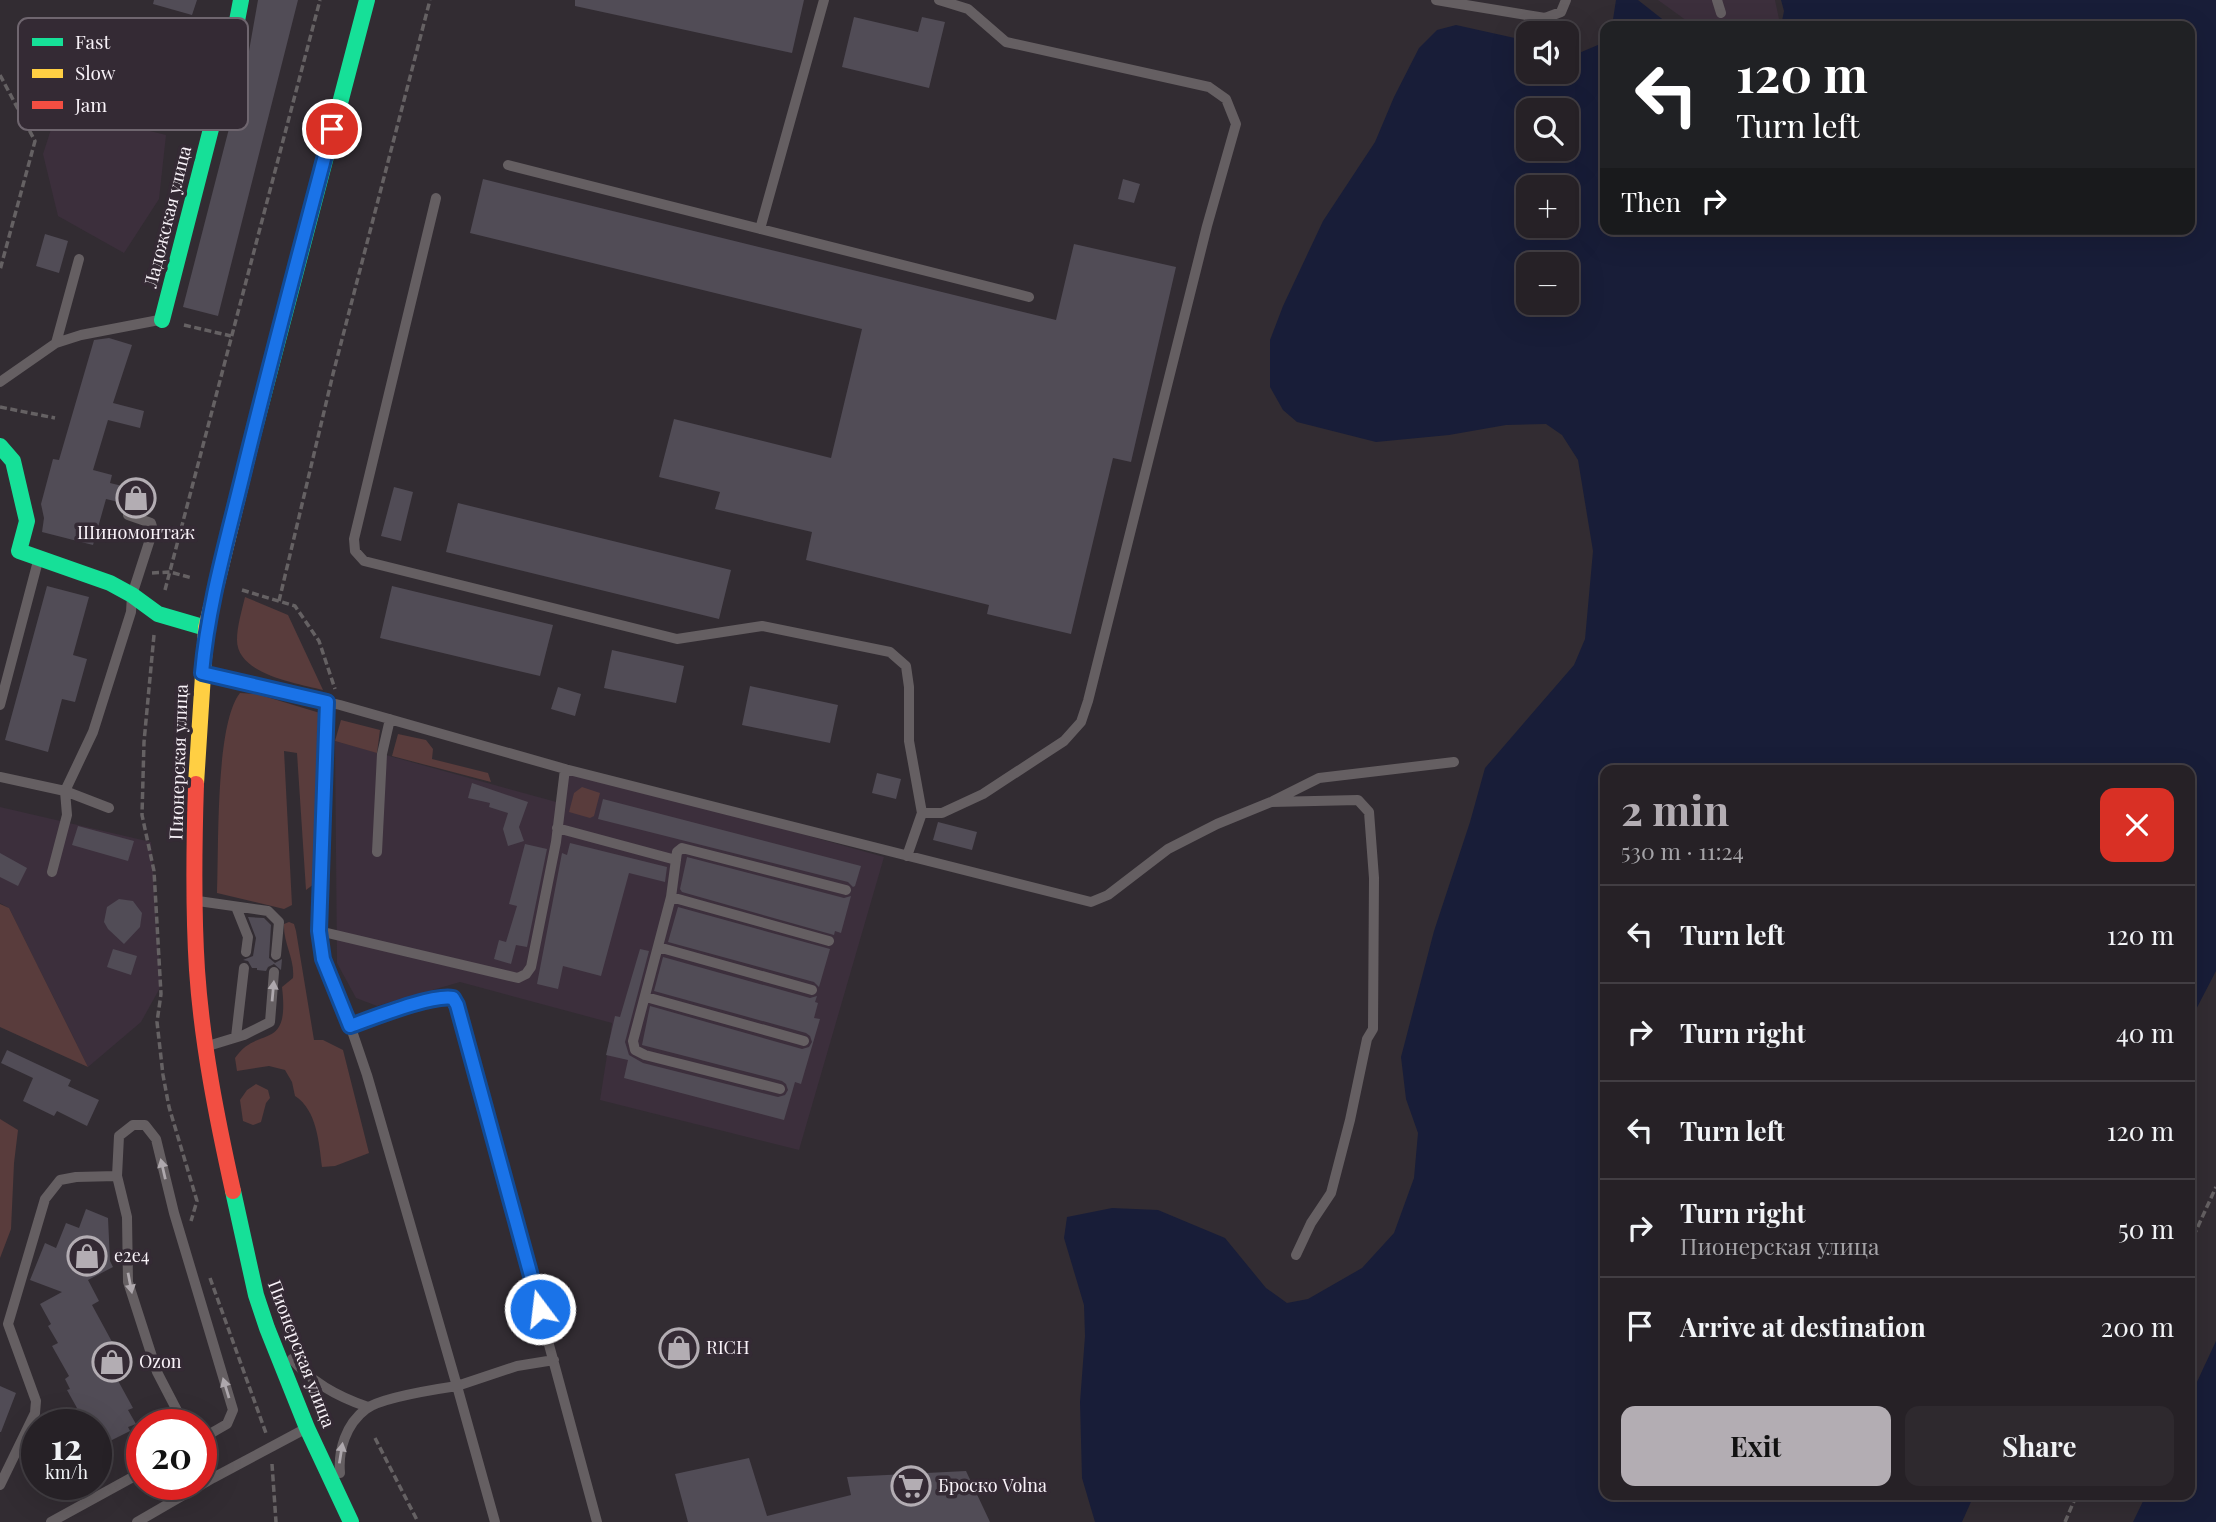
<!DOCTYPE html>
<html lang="en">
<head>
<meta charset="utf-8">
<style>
  :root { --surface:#262126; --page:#2e292e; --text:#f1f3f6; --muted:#a4a3a7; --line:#423e43; --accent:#b3adb3 }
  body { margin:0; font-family:"Playfair Display",serif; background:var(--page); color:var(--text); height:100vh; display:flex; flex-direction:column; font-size:26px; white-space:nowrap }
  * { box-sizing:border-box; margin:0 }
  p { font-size:23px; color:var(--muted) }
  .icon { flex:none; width:38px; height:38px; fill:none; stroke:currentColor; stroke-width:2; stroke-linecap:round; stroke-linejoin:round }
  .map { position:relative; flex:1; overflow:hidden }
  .side { position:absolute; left:1600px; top:765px; width:595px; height:735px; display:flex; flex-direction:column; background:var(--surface); border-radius:14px; box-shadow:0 7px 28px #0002,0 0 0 2px var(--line) }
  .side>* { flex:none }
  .banner { position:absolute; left:1600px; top:21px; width:595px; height:214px; border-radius:14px; box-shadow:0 7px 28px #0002,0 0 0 2px var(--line); background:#202124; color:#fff; overflow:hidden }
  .tools { position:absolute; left:1516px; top:21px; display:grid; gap:14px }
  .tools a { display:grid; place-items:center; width:63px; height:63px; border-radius:14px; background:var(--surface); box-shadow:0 7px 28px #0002,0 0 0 2px var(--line); font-size:35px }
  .speed { position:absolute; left:21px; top:1409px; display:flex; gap:14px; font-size:35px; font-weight:700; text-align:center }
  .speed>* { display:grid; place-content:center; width:91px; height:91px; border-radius:50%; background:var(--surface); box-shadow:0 7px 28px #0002,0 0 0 2px var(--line); line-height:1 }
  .speed small { font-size:18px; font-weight:400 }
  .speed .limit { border:10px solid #d22; background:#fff; color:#111 }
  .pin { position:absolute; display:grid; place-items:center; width:60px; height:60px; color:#fff; margin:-30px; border:4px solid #fff; border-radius:50%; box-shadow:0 2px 7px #0007 }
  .me { position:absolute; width:77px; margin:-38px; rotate:345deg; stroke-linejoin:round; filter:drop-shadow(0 0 5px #0008) }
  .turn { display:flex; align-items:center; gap:24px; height:147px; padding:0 21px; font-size:32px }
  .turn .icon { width:91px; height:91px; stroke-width:2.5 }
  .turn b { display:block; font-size:49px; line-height:60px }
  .then { display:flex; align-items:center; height:66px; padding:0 21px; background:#0003; gap:14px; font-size:26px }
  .round { display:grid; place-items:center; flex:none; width:74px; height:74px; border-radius:14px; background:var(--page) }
  .overview { display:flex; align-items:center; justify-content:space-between; height:119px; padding:0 21px }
  h1 { font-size:42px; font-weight:700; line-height:52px; color:var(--accent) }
  .primary-button { display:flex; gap:14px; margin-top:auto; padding:14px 21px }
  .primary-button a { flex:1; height:80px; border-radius:14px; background:var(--accent); color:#111; font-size:28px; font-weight:700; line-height:80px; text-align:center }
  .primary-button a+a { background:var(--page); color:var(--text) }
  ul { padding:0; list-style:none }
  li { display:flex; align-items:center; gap:21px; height:98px; padding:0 21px; border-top:2px solid var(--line) }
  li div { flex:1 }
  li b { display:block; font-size:26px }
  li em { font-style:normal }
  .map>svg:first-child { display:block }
</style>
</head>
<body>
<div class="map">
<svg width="2216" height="1522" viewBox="0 0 2216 1522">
  <rect width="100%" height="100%" fill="#322c32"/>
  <path fill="#3c2f3c" d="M1658,0H1775L1779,19L1765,26H1694Z
    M98,81L122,86L114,122L166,135L159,199L124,253L58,216L43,154L64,89L95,95Z
    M335,741L560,803L570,769L884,857L799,1150L600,1100L612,1023L460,982L377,1006L356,998L337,963Z
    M0,807L151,842L161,986L141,1022L88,1067L9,908L0,903Z"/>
  <path fill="#593c3c" d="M245,597L288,615L323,690C298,683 237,675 237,640C237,626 242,610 245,597Z
    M240,693L257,694L320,713L318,881L306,890L297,753L284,751L292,905L284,909L217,893C219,849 215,724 240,693Z
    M341,720L380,730L377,753L335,741Z
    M398,734L426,740L433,749L432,759L488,773L491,782L392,756Z
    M582,787L600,793L594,816L590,818L569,812L574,793Z
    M0,904L9,908L88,1067L0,1027Z
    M289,922L294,924L296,931L314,1040H323L343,1050L369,1153L335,1166L322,1167C319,1143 317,1110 295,1096L292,1082L285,1070L269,1066L237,1071L235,1058C258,1024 290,1054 282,987L293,978C295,959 283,943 284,924Z
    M256,1084L268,1090L270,1098L266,1103L261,1122L253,1125L243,1121L240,1100L247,1090Z
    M0,1119L18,1130L14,1163L11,1229L0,1258Z"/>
  <path fill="#181d38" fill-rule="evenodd" d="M1616,0H1638L1671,26H1612Z
    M1781,0H2216V971L2189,1023V770H1605V1494L1974,1495L1962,1522H1095L1082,1478L1080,1402L1085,1336L1084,1305L1064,1238L1067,1217L1112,1208L1158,1210L1225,1238L1266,1288L1287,1303L1308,1299L1362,1268L1394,1233L1414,1178L1418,1133L1406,1099L1401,1057L1434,931L1470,822L1485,768L1574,665L1585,639L1593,551L1578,460L1562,435L1546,424L1506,425L1449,435L1376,442L1297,422L1283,410L1270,387V340L1283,306L1323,221L1375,142L1394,97L1419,48L1437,30L1456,25L1528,41V72H1566V50L1579,53L1605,42V229H2189V26H1781L1784,11ZM1528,110H1566V149H1528ZM1528,187H1566V226H1528ZM1528,264H1566V303H1528Z
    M2216,1341V1522H2133L2146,1495L2189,1494V1399Z"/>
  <path fill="#514c56" d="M154,0H197L192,15L153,4Z
    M258,0H298L218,316L183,307L249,51Z
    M575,0H804L792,53L575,6Z
    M854,17L918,32L922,17L945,22L929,88L842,67Z
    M483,179L1056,320L1074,244L1176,267L1131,462L1113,458L1071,634L987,614L989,605L806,560L812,532L715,509L720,492L659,477L674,419L831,458L862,329L470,233Z
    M1123,179L1140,184L1134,203L1118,199Z
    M45,234L68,241L59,273L36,266Z
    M109,338L132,345L113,403L144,411L140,428L108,420L93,470L112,475L110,483L147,492L143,508L106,499L93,545L42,532L44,518L41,504L53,459L59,460L94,340Z
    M394,487L413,492L401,541L381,536Z
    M458,503L731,570L719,619L446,552Z
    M47,586L89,597L73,655L87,659L75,702L62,699L48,752L5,740Z
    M392,586L553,625L540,676L380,638Z
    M612,650L684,666L676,703L604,688Z
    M750,686L838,705L830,743L742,725Z
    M558,687L581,694L575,716L551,709Z
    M877,773L901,779L896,799L872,793Z
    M472,783L528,802L519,827L524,841L508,846L503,829L508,813L489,807L490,803L468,798Z
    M603,799L861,866L855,886L853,887L848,882L598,819Z
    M938,822L977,832L972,850L933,840Z
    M78,826L134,841L128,861L72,845Z
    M570,843L667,867L665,882L629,873L601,976L563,966L558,989L537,984L562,853L567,855Z
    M525,844L547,849L527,947L516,945L511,964L494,959L499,940L506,942L517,906L509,904Z
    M0,853L27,868L18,886L0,877Z
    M687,857L844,898L851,896L841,933L835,931L834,935L682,892L680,889Z
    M119,899L133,901L142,913L140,927L124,944L108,929L104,922L107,907Z
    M678,907L830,949L819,987L814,982L668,942Z
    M248,917L264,918L271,925L269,958L275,963L282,959L281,970L274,964L268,967L266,971L257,970V968H252L248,961L243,960L253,956L256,938Z
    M113,949L137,956L131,975L107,967Z
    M640,949L649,951L625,1042L629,1055L643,1063L778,1097L785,1095L788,1090L786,1084L782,1081L642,1045L650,1006L802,1049L809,1047L812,1042L810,1036L806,1033L654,991L663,957L810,998L817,996L815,1002L818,1003L814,1018L820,1019L801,1084L795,1082L784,1120L624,1078L628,1060L606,1055L615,1016L620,1017Z
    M7,1050L71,1080L68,1086L99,1100L87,1126L57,1111L54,1116L23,1101L33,1078L1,1063Z
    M86,1209L108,1218L110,1261L113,1267L88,1280L99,1301L92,1305L123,1362L122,1374L116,1377L133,1408L128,1410L136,1424L128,1427L130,1431L96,1448V1424H81L73,1410L77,1408L67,1390L70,1389L65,1379L69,1376L52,1346L58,1343L48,1326L51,1324L40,1304L62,1292L30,1280L45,1243L56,1248L66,1223L79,1228Z
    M0,1386L16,1393L1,1432H0Z
    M749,1458L767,1516L851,1495L847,1477L966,1471L990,1522H688L675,1474Z"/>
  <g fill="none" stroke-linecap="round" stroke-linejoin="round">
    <path stroke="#656163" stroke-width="3.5" stroke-dasharray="7 3.5" stroke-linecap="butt" d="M0,75L35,141L0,270
      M184,325L231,336
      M0,407L55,418
      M152,573L170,572L192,578
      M165,590L320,0
      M242,590L295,606L319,641L335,689
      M279,601L333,374L430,0
      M154,635L144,742L142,815L154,871L161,994L157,1022L163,1075L169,1107L197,1201L191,1221
      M2189,1246L2216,1187
      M210,1278L267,1436
      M375,1438L418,1522
      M272,1464L276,1522
      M2065,1522L2077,1494"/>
    <path stroke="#655f62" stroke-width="10" d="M1436,0L1545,18L1561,12L1566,0
      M1717,0L1721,13
      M508,165L1029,297
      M436,198L354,539L355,551L364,561L677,639L762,626L890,652L906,666L909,687V741L922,813L907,856
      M760,229L824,0
      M79,259L56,343L81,335L159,320
      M0,382L56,343
      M206,674L340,705L565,769L1091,902L1108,895L1168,849L1217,824L1271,802L1358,800L1369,812L1374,878L1373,1029L1367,1039L1350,1120L1331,1193L1311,1223L1296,1255
      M327,702L319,931L323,959L350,1025L367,1075L457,1386L517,1366L554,1360
      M0,705L38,561
      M0,777L65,791L93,732L131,612L132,595L153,530L151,523L128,515
      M1273,801L1319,778L1454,762
      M922,813H942L983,794L1064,741L1081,722L1088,701L1207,226L1236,124L1226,99L1209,87L1006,42L968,9L939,0
      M557,828L676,860
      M377,852L382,754L390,719
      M52,872L67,815L65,791L109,808
      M671,897L829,941
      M198,901L268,911L279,922L276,955
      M236,907L248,937L246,952
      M319,931L518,978L526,974L531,967L556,842L565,769
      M658,947L812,990
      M646,997L804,1041
      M350,1025L446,996L453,997L457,1005L597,1522
      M236,1037L244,968
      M208,1046L244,1035L270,1022L274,972
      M780,1089L645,1055L635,1050L633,1041L671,897L677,852L682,848L846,890
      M292,1359C312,1383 338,1397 368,1407
      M184,1424L157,1372L128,1282L127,1217L117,1176L119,1136L133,1125H145L156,1139L174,1213L233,1410L227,1424L201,1439
      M201,1457L213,1478
      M340,1473C338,1450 346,1424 366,1409C380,1398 437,1389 457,1386L495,1522
      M0,1485L35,1413L36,1401L8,1324L45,1199L60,1180L76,1177L117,1176
      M51,1522L142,1472
      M137,1522L213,1478L303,1430"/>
    <path stroke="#16e098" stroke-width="16" d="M162,320L232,47L241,0
      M251,443L367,0
      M0,446L13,461L27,521L19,551L110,583L132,595L158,614L206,628
      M233,1191L256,1295L267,1328L307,1428L351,1522"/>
    <path stroke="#ffcf43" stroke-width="16" d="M196,784L206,628L251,443"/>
    <path stroke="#f24e42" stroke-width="16" d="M196,784C194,846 193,908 197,970C202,1044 217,1119 233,1191"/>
  </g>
  <defs><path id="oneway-solid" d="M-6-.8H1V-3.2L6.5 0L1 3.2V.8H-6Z" transform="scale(1.75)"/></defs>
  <g fill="#aea8ad">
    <use href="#oneway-solid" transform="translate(273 991) rotate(-85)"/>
    <use href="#oneway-solid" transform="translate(163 1169) rotate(-103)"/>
    <use href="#oneway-solid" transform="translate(130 1283) rotate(79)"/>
    <use href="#oneway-solid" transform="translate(226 1388) rotate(-107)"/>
    <use href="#oneway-solid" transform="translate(341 1453) rotate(-81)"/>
  </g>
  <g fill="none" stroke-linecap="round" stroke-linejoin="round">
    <g stroke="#114b97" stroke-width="18">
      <path id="route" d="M332,129C302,242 272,355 244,470C228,537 208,604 202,673L327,702L319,931L323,959L350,1026C373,1018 432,994 453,998L457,1005L540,1309"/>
    </g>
    <use href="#route" stroke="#1a73e8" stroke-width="12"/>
  </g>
  <defs>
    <g id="shop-ring" transform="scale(2.0125)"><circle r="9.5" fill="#342a34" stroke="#b3adb3" stroke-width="1.5"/><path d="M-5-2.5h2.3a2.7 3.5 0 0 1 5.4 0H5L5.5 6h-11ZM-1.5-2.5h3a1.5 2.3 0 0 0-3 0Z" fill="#b3adb3"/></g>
    <g id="supermarket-ring" transform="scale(2.0125)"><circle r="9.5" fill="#342a34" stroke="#b3adb3" stroke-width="1.5"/><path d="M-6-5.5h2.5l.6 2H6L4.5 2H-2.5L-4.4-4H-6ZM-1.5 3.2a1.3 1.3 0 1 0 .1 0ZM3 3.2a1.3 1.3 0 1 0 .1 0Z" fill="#b3adb3"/></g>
  </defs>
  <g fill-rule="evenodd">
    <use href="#shop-ring" x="136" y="498"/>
    <use href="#shop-ring" x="87" y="1256"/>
    <use href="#shop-ring" x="679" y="1348"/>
    <use href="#shop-ring" x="112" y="1362"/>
    <use href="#supermarket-ring" x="911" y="1486"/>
  </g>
  <g text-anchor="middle" stroke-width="7" stroke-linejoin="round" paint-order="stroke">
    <g font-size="18" fill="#f8f2f8" stroke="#342a34">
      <text transform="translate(168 217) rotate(-76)" y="6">Ладожская улица</text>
      <text transform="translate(179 762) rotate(-88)" y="6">Пионерская улица</text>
      <text transform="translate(301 1354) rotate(69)" y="6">Пионерская улица</text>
    </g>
    <g font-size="18" fill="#f8f2f8" stroke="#342a34" text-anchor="start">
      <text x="136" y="539" text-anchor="middle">Шиномонтаж</text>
      <text x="114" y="1262">е2е4</text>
      <text x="706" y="1354">RICH</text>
      <text x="139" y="1368">Ozon</text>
      <text x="938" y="1492">Броско Volna</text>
    </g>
  </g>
  <rect x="18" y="18" width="230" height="112" rx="10" fill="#342a34" stroke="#6f666f" stroke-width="2"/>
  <rect x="32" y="38" width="31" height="8" fill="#16e098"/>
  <rect x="32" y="69" width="31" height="9" fill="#ffcf43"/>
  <rect x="32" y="101" width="31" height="8" fill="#f24e42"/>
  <g font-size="19" fill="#f8f2f8">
    <text x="75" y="49">Fast</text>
    <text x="75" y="80">Slow</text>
    <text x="75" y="112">Jam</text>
  </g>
</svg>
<div class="tools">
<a><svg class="icon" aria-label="sound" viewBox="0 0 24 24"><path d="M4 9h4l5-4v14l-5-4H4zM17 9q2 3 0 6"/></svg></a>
<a><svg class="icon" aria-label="search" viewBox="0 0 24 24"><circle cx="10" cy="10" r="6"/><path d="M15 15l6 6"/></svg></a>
<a>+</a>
<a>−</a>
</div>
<div class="speed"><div>12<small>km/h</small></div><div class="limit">20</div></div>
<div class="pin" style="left:332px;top:129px;background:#d93025"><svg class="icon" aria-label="arrive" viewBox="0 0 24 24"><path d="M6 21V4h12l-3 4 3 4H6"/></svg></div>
<svg class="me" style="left:540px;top:1309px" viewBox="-20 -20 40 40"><circle r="17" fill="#1a73e8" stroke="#fff" stroke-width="3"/><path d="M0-11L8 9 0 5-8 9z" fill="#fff"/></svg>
<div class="banner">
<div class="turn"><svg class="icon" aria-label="left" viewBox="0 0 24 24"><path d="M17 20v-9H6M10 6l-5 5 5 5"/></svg><div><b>120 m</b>Turn left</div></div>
<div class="then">Then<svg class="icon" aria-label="right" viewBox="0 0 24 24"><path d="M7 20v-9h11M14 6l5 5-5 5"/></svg></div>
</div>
<section class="side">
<div class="overview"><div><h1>2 min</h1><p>530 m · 11:24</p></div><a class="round" style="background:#d93025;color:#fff"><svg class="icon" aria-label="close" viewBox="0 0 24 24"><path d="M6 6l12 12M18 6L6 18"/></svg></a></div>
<ul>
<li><svg class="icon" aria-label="left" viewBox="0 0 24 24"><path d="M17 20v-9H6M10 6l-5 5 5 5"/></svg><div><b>Turn left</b></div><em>120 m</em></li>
<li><svg class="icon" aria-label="right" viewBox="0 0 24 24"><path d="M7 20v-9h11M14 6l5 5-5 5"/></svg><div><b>Turn right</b></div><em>40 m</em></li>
<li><svg class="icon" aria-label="left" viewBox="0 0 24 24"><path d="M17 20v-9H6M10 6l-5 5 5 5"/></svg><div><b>Turn left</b></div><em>120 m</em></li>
<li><svg class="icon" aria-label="right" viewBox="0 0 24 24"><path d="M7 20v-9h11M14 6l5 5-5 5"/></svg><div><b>Turn right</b><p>Пионерская улица</p></div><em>50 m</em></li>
<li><svg class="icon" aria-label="arrive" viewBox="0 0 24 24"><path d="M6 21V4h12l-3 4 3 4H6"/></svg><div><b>Arrive at destination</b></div><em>200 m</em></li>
</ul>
<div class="primary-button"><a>Exit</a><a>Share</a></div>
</section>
</div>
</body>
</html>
